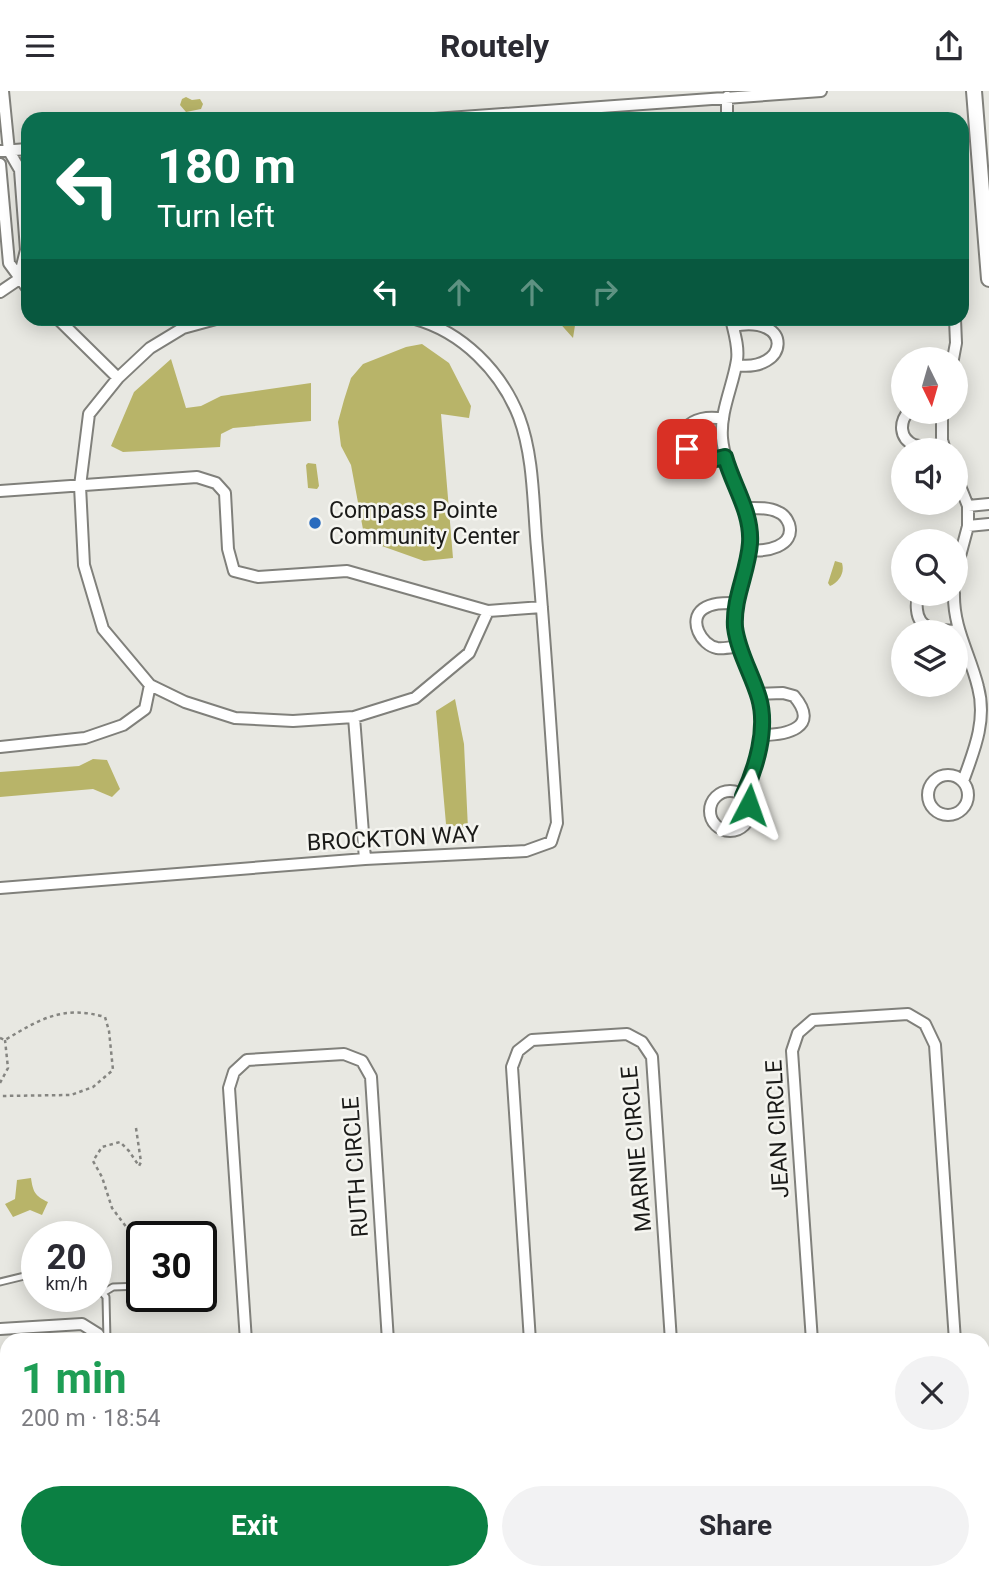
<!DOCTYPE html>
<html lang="en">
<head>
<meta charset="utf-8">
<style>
  :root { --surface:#fff; --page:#f2f2f3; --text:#2b2b33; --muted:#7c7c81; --accent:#0b8043 }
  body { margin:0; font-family:Roboto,sans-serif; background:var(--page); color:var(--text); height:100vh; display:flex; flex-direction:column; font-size:26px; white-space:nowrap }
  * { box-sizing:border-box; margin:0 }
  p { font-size:23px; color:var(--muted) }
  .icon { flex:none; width:38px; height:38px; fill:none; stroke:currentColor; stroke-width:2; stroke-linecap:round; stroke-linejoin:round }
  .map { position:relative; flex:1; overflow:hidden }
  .drawer { position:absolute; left:0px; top:1242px; width:990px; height:247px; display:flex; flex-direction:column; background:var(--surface); border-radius:21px 21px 0 0; box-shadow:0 4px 18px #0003 }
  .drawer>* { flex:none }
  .guide { position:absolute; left:21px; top:21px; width:948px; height:214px; border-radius:21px; box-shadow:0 4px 18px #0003; background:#0b6e4f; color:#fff; overflow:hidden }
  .needle { width:46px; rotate:175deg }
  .tools { position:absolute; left:891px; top:256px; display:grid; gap:14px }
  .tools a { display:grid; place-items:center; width:77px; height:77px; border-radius:50%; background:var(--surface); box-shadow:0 4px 18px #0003; font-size:35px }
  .speed { position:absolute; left:21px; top:1130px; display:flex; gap:14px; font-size:35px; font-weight:700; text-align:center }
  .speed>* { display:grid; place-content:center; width:91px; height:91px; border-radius:50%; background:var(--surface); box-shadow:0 4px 18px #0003; line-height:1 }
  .speed small { font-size:18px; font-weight:400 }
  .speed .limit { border:4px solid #111; border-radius:10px; background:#fff; color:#111 }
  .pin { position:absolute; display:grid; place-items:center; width:60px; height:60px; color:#fff; margin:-30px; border-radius:14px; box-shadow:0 4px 10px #0006 }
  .me { position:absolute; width:77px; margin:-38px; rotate:4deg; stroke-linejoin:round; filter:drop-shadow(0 0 5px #0008) }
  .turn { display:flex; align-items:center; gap:24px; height:147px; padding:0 21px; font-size:32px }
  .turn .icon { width:91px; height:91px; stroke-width:2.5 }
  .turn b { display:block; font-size:49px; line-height:60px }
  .lanes { display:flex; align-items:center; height:66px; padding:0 21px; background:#0003; justify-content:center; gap:35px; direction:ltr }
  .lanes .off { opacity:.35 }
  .round { display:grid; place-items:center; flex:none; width:74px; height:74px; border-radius:37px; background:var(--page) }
  .overview { display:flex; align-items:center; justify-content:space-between; height:119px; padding:0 21px }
  h1 { font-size:42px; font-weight:700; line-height:52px; color:#1e9e55 }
  .primary-button { display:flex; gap:14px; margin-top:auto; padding:14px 21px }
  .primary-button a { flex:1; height:80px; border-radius:42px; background:var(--accent); color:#fff; font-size:28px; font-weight:700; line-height:80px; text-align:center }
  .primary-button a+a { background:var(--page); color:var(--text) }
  header { display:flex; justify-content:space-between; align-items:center; height:91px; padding:0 21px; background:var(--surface); font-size:32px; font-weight:700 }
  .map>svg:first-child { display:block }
</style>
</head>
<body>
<header><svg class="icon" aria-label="menu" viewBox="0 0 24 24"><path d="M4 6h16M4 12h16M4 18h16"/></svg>Routely<svg class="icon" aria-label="share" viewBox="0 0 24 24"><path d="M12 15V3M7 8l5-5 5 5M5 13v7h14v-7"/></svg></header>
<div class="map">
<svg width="989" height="1489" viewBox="0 0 989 1489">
  <rect width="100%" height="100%" fill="#e8e8e2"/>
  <path fill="#d7d492" d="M54,1206H69L76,1210L77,1215L72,1218L54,1211Z"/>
  <path fill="#b8b469" d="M186,6L192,9L200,8L203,13L201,18L186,21L180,14L182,8Z
    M556,228H576L573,247Z
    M422,253L449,272L471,315L469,327L441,323L453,467L424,470L365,449L351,374L341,355L338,331L344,309L351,287L363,273L406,256Z
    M171,268L186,317L201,315L221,305L311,292V330L233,337L221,343L220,356L123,361L111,355L134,301Z
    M308,372L316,373L319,395L317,398L308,397L306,374Z
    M835,470L842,472C845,482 839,491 830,495L828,492Z
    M455,608L464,653L468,738L446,733L436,620Z
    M93,668L107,669L120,698L112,706L93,698L0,706V681L79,675Z
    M31,1087C33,1101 35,1105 48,1111L42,1124L30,1119L13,1126L5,1113L15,1108L17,1089Z"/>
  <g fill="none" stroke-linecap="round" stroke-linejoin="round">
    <g stroke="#80807b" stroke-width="9">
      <path id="service" d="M0,1191L37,1182
        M96,1195L106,1206L107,1250
        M103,1202L113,1196L142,1195"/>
    </g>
    <g stroke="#80807b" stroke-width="14">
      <path id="minor" d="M3,0L9,60L20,79L26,159L19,187
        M727,6V28
        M434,28L821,0
        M0,60L28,58
        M0,73L9,172L28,198
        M0,201L28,182
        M58,228L118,287
        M216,228L183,237L150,257L118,287L89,323L80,395L84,474L103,538L150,594L185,611L235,627L293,630L354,626L415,607L469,562L488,520
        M731,228C734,241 739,255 737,269C733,295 720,320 722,347C725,380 747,406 750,438C753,470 734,500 735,532C736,559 753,582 759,607C767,639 756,677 743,705
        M733,235C795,223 789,282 736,274
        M953,268L956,252L955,228
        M909,320C899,331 899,347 914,354C923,357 935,355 943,354
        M942,320V349L945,359
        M723,328C692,321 665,344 697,369H712L725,366
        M956,385L968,415V435L956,480
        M0,400L197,386L216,392L225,402L228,458L234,480L258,486L347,480L488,520L542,516
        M968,415L989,413
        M745,417C755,417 768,416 778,421C784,423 787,428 789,433C796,456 765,461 749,459
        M968,435L989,433
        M921,502C917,507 916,511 917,519C919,541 940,539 958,540
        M954,502C953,537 970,563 978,596C987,629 974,660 963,690
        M736,512C726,512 713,511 703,518C688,529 701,554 717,557C724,558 732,556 739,555
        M757,603L783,602L794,605C821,637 786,644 761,644
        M354,626L365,768
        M0,656L85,647L123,634L145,618L150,594
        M928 704a20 20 0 1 1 40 0a20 20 0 1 1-40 0Z
        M710 720a20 20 0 1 1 40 0a20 20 0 1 1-40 0Z
        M0,797L365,768L526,760L551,751L557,732C551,640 545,548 537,457C533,414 534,366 519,326C501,280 462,241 415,228
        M0,1238L82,1233L98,1243L102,1250
        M246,1250L229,997L234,981L247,969L344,963L362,970L371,986L388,1250
        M530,1250L512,976L518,960L532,949L627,943L642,951L652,966L671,1250
        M812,1250L792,960L798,942L813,929L908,923L925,933L935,954L955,1250
        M122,1482V1489
        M262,1482L263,1489
        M403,1482L404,1489
        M545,1482L546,1489
        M688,1482V1489
        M828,1482V1489
        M972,1482V1489"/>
    </g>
    <g stroke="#80807b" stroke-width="18">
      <path id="tertiary" d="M974,0L989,188"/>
    </g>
    <path stroke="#858581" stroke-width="2.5" stroke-dasharray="3.5 3.5" stroke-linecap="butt" d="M0,947L5,949C40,928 63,914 105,926L109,940L113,979L93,996L71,1004L0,1005
      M0,992L8,977L5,949
      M136,1037L141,1071L139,1075L129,1060L120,1051L102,1056L93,1070L102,1086L112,1117L142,1157"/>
    <use href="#service" stroke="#fff" stroke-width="5"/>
    <use href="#minor" stroke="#fff" stroke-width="10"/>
    <use href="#tertiary" stroke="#fff" stroke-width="14"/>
  </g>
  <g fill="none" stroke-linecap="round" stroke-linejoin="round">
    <g stroke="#07532c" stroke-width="18">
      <path id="route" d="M687,358C696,374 710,370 725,366C733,395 752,421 750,452C748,481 733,507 735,536C738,561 752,583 759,607C768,638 756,677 743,705L749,714"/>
    </g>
    <use href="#route" stroke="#0b8043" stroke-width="12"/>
  </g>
  <circle fill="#2a6cbe" stroke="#f5f5f0" stroke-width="2.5" cx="315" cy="432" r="7"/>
  <g text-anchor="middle" stroke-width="5" stroke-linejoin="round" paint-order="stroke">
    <g font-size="23" fill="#1a1a18" stroke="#f5f5f0" text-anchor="start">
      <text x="329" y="427">Compass Pointe<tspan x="329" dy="26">Community Center</tspan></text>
    </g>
    <g font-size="23" fill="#1a1a18" stroke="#f5f5f0">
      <text transform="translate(393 747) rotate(-3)" y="8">BROCKTON WAY</text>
      <text transform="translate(777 1038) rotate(-93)" y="8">JEAN CIRCLE</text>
      <text transform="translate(636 1058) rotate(-95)" y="8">MARNIE CIRCLE</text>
      <text transform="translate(355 1076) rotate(-94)" y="8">RUTH CIRCLE</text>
    </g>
  </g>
</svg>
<div class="tools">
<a><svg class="needle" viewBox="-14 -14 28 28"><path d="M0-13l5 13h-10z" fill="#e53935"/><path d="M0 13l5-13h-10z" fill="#7c7c81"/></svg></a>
<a><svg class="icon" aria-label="sound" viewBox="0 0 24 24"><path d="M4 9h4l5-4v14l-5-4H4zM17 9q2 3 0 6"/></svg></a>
<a><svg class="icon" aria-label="search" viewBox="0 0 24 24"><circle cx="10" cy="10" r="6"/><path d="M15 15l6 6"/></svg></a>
<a><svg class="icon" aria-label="layers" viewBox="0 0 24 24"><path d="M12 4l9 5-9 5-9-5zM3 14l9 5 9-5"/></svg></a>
</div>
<div class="speed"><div>20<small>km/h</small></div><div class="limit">30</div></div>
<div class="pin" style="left:687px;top:358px;background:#d93025"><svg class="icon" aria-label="arrive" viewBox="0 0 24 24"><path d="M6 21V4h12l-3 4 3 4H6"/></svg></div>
<svg class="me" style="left:749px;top:714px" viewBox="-20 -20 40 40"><path d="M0-17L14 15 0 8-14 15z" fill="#0b8043" stroke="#fff" stroke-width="4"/></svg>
<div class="guide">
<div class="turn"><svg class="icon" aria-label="left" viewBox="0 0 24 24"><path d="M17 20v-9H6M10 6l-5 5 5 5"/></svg><div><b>180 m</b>Turn left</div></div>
<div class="lanes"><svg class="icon" aria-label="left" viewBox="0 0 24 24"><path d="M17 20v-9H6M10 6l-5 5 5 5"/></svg><svg class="icon off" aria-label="ahead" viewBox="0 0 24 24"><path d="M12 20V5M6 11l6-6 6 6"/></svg><svg class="icon off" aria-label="ahead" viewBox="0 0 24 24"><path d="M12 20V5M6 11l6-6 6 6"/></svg><svg class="icon off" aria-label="right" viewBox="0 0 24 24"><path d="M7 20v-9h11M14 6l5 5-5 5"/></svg></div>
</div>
<section class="drawer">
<div class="overview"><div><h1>1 min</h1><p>200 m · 18:54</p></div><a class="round"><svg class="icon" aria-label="close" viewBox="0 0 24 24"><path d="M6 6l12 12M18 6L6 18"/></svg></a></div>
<div class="primary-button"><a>Exit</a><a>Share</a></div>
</section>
</div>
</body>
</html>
